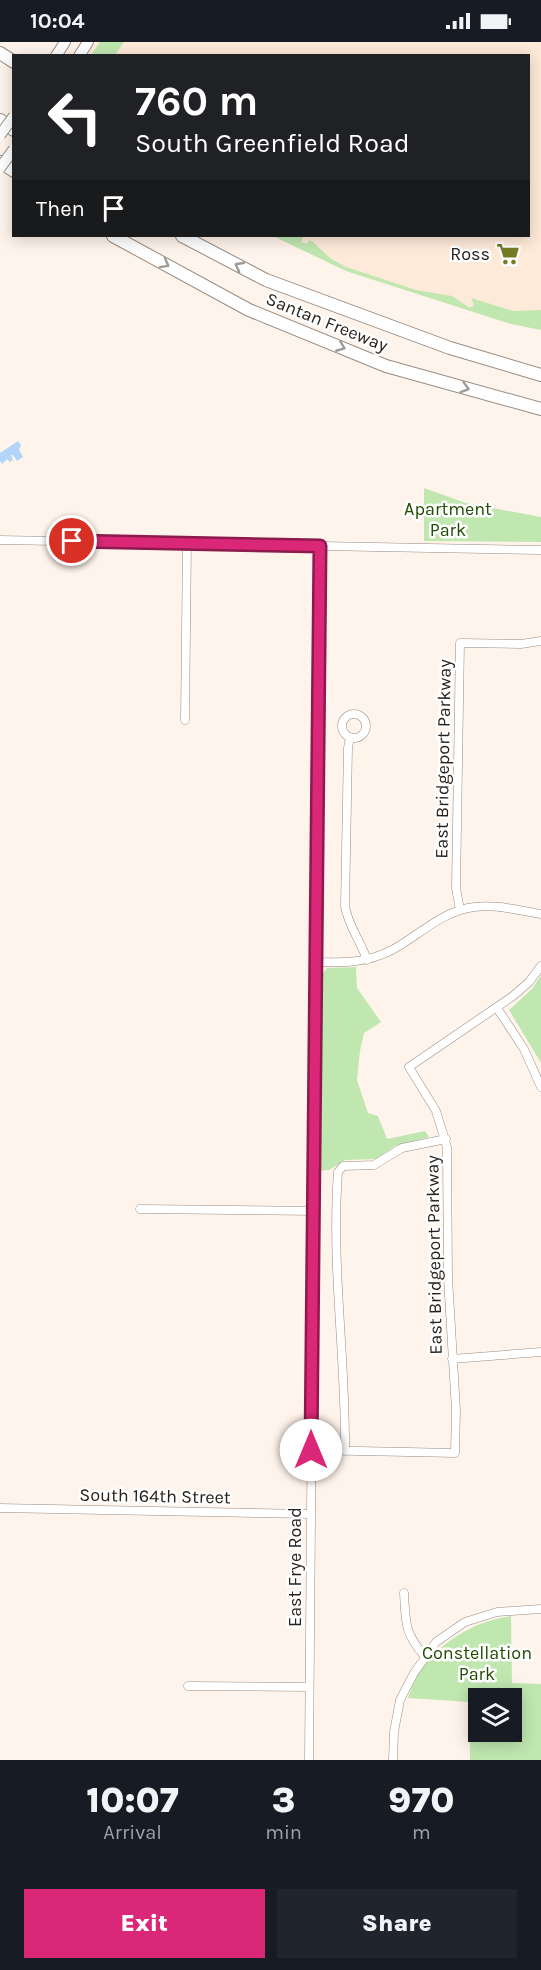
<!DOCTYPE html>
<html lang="en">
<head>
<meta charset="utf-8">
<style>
  :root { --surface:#171b24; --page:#20242c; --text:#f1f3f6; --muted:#9ea1a6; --accent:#db2777 }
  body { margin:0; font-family:Karla,sans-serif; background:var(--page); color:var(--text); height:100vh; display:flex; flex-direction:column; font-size:22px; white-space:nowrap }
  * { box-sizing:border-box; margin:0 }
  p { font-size:20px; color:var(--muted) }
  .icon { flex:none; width:33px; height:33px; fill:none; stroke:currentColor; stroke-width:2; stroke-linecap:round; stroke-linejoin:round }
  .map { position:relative; height:1718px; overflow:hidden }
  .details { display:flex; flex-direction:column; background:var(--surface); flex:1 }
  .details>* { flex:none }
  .guide { position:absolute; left:12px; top:12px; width:518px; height:183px; border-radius:0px; box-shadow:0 3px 15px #0003; background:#202124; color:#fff; overflow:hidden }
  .tools { position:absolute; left:468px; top:1646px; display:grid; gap:12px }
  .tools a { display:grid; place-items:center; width:54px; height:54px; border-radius:0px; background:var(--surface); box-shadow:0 3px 15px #0003; font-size:30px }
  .pin { position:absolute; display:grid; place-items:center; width:51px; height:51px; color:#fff; margin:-26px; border:3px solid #fff; border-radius:50%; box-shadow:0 2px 6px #0007 }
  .me { position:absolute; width:66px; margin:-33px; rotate:0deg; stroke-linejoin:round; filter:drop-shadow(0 0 4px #0008) }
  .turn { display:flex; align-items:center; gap:21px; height:126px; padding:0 24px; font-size:27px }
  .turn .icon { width:78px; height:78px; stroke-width:2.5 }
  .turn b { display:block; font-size:42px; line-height:51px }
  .then { display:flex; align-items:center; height:57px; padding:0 24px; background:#0003; gap:12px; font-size:22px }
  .eta { display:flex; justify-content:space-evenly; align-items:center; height:102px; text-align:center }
  .eta b { font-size:36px; font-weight:800; line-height:42px }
  .primary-button { display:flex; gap:12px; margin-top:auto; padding:12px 24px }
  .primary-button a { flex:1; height:69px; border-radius:0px; background:var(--accent); color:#fff; font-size:24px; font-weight:800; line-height:69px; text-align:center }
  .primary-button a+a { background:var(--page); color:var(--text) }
  .status { display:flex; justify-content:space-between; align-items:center; height:42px; padding:0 30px; background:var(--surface); direction:ltr }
  .status svg { height:16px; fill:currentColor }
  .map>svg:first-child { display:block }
</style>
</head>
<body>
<div class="status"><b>10:04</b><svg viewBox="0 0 49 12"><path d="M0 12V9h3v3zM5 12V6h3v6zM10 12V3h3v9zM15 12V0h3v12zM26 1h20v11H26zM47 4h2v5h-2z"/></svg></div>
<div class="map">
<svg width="541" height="1718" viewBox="0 0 541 1718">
  <rect width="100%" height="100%" fill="#fff4eb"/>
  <path fill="#feead9" d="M97,0H541V288L511,282L346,229L273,194H528V14H87Z"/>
  <path fill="#c0e7b0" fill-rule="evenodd" d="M100,0H124L115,13H91Z
    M273,194H300L303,195L301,200L307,202L309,198L313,200L330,216L346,225L416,248L452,254L470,266L474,263L471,256L513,269L541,268V288L511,282L346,229Z
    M424,446L466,461L541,475V500L424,499Z
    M356,925L357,946L381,980L364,991L360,1009L357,1038L368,1071L378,1074L387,1097L425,1089L429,1095L395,1104L376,1117L345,1118L329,1128L318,1129L320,935L327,926Z
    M541,933V1021L509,968L532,947Z
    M511,1574L512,1641L541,1642V1718H470L469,1660L408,1656C411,1649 413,1641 417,1634C437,1601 473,1579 511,1574ZM478,1656H512V1689H478Z"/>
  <path fill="#b2d6fa" d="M18,399L21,403L19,408L23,415L17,419L13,413H11L13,418L10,420L7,417L2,422L0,419V411Z"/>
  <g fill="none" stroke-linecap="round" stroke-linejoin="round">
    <g stroke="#988b81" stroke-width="9">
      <path id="minor" d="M0,498L541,508
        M342 684a12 12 0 1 1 24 0a12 12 0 1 1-24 0Z
        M185,678L187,501
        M350,695L348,706L345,864C348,884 361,899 367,918
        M460,868L456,846L460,601L521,602L541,599
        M316,920C343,921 367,921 392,908C418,894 439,872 468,866C492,861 517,868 541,872
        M497,966L524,1007L541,1045
        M140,1167L313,1169
        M452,1317L541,1310
        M311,1408L455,1411L456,1368L448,1236L447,1105L436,1069L409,1025L513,954L529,940L541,924
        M345,1409C346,1316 331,1224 338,1130L343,1124L374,1123L402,1106L446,1097
        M0,1466L310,1472
        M404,1551C406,1582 404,1590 425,1615
        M188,1644L309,1645
        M309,1718L319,504
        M393,1718L394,1690L400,1658L414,1631L436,1600L465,1580L497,1570L541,1567"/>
    </g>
    <g stroke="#988b81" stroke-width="12">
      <path id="major" d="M56,14L65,0
        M79,14L88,0"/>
    </g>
    <g stroke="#988b81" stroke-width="14">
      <path id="highway" d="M0,11L14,20
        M0,78L14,88
        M0,120L14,129
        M113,194L249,268L386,324L541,367
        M182,194L266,238L450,306L541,333"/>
    </g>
    <use href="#minor" stroke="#fff" stroke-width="8"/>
    <use href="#major" stroke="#fff" stroke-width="10"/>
    <use href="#highway" stroke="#fff" stroke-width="12"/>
    <g stroke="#988b81" stroke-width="12" stroke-linecap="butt">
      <path id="major-bridge" d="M0,93L14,74
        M0,126L14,107"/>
    </g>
    <use href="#major-bridge" stroke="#fff" stroke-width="10"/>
  </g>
  <defs><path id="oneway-chevron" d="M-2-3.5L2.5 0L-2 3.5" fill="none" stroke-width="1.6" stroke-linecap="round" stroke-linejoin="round" transform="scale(1.5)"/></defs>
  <g stroke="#9d9b99">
    <use href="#oneway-chevron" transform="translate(165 222) rotate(29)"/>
    <use href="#oneway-chevron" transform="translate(239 224) rotate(-152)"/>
    <use href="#oneway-chevron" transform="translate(341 305) rotate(22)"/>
    <use href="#oneway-chevron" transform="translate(465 346) rotate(16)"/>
  </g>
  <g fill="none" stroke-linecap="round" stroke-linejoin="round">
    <g stroke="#8e194d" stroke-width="15">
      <path id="route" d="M72,499L320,504L311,1408"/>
    </g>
    <use href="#route" stroke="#db2777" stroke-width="10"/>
  </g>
  <defs>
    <g id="supermarket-bare" transform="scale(1.8)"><path d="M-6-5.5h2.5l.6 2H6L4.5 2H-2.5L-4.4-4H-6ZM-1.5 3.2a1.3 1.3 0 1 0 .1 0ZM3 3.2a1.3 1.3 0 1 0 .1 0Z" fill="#767c26" stroke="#fff" stroke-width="2.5" paint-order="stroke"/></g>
  </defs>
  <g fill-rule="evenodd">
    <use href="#supermarket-bare" x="508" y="212"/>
  </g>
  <g text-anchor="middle" stroke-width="5" stroke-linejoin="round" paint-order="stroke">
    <g font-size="18" fill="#26211d" stroke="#fff" text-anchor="end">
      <text x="490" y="218">Ross</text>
    </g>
    <g font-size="18" fill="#26211d" stroke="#fff">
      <text transform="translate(327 280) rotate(22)" y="6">Santan Freeway</text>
      <text transform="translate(443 717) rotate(-89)" y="6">East Bridgeport Parkway</text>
      <text transform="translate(434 1213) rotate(-91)" y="6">East Bridgeport Parkway</text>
      <text transform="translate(155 1454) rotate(1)" y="6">South 164th Street</text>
      <text transform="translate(295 1525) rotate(-90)" y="6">East Frye Road</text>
    </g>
    <g font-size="18" fill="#214c03" stroke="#fff">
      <text x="448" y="473">Apartment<tspan x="448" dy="21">Park</tspan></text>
      <text x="477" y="1617">Constellation<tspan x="477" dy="21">Park</tspan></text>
    </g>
  </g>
</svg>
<div class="tools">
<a><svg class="icon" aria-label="layers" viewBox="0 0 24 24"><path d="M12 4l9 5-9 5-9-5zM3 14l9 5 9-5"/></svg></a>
</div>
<div class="pin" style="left:72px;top:499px;background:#d93025"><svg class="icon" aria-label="arrive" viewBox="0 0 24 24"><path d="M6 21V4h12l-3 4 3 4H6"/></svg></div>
<svg class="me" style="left:311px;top:1408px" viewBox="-20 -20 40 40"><circle r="19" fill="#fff"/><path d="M0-13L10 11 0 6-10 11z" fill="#db2777"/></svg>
<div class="guide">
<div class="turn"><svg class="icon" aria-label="left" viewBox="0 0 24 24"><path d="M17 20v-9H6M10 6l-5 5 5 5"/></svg><div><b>760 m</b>South Greenfield Road</div></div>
<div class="then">Then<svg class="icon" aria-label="arrive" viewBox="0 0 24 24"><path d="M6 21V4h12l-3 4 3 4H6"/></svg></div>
</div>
</div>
<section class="details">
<div class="eta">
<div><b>10:07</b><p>Arrival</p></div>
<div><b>3</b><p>min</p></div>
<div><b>970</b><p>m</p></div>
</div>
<div class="primary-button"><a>Exit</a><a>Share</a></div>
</section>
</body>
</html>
